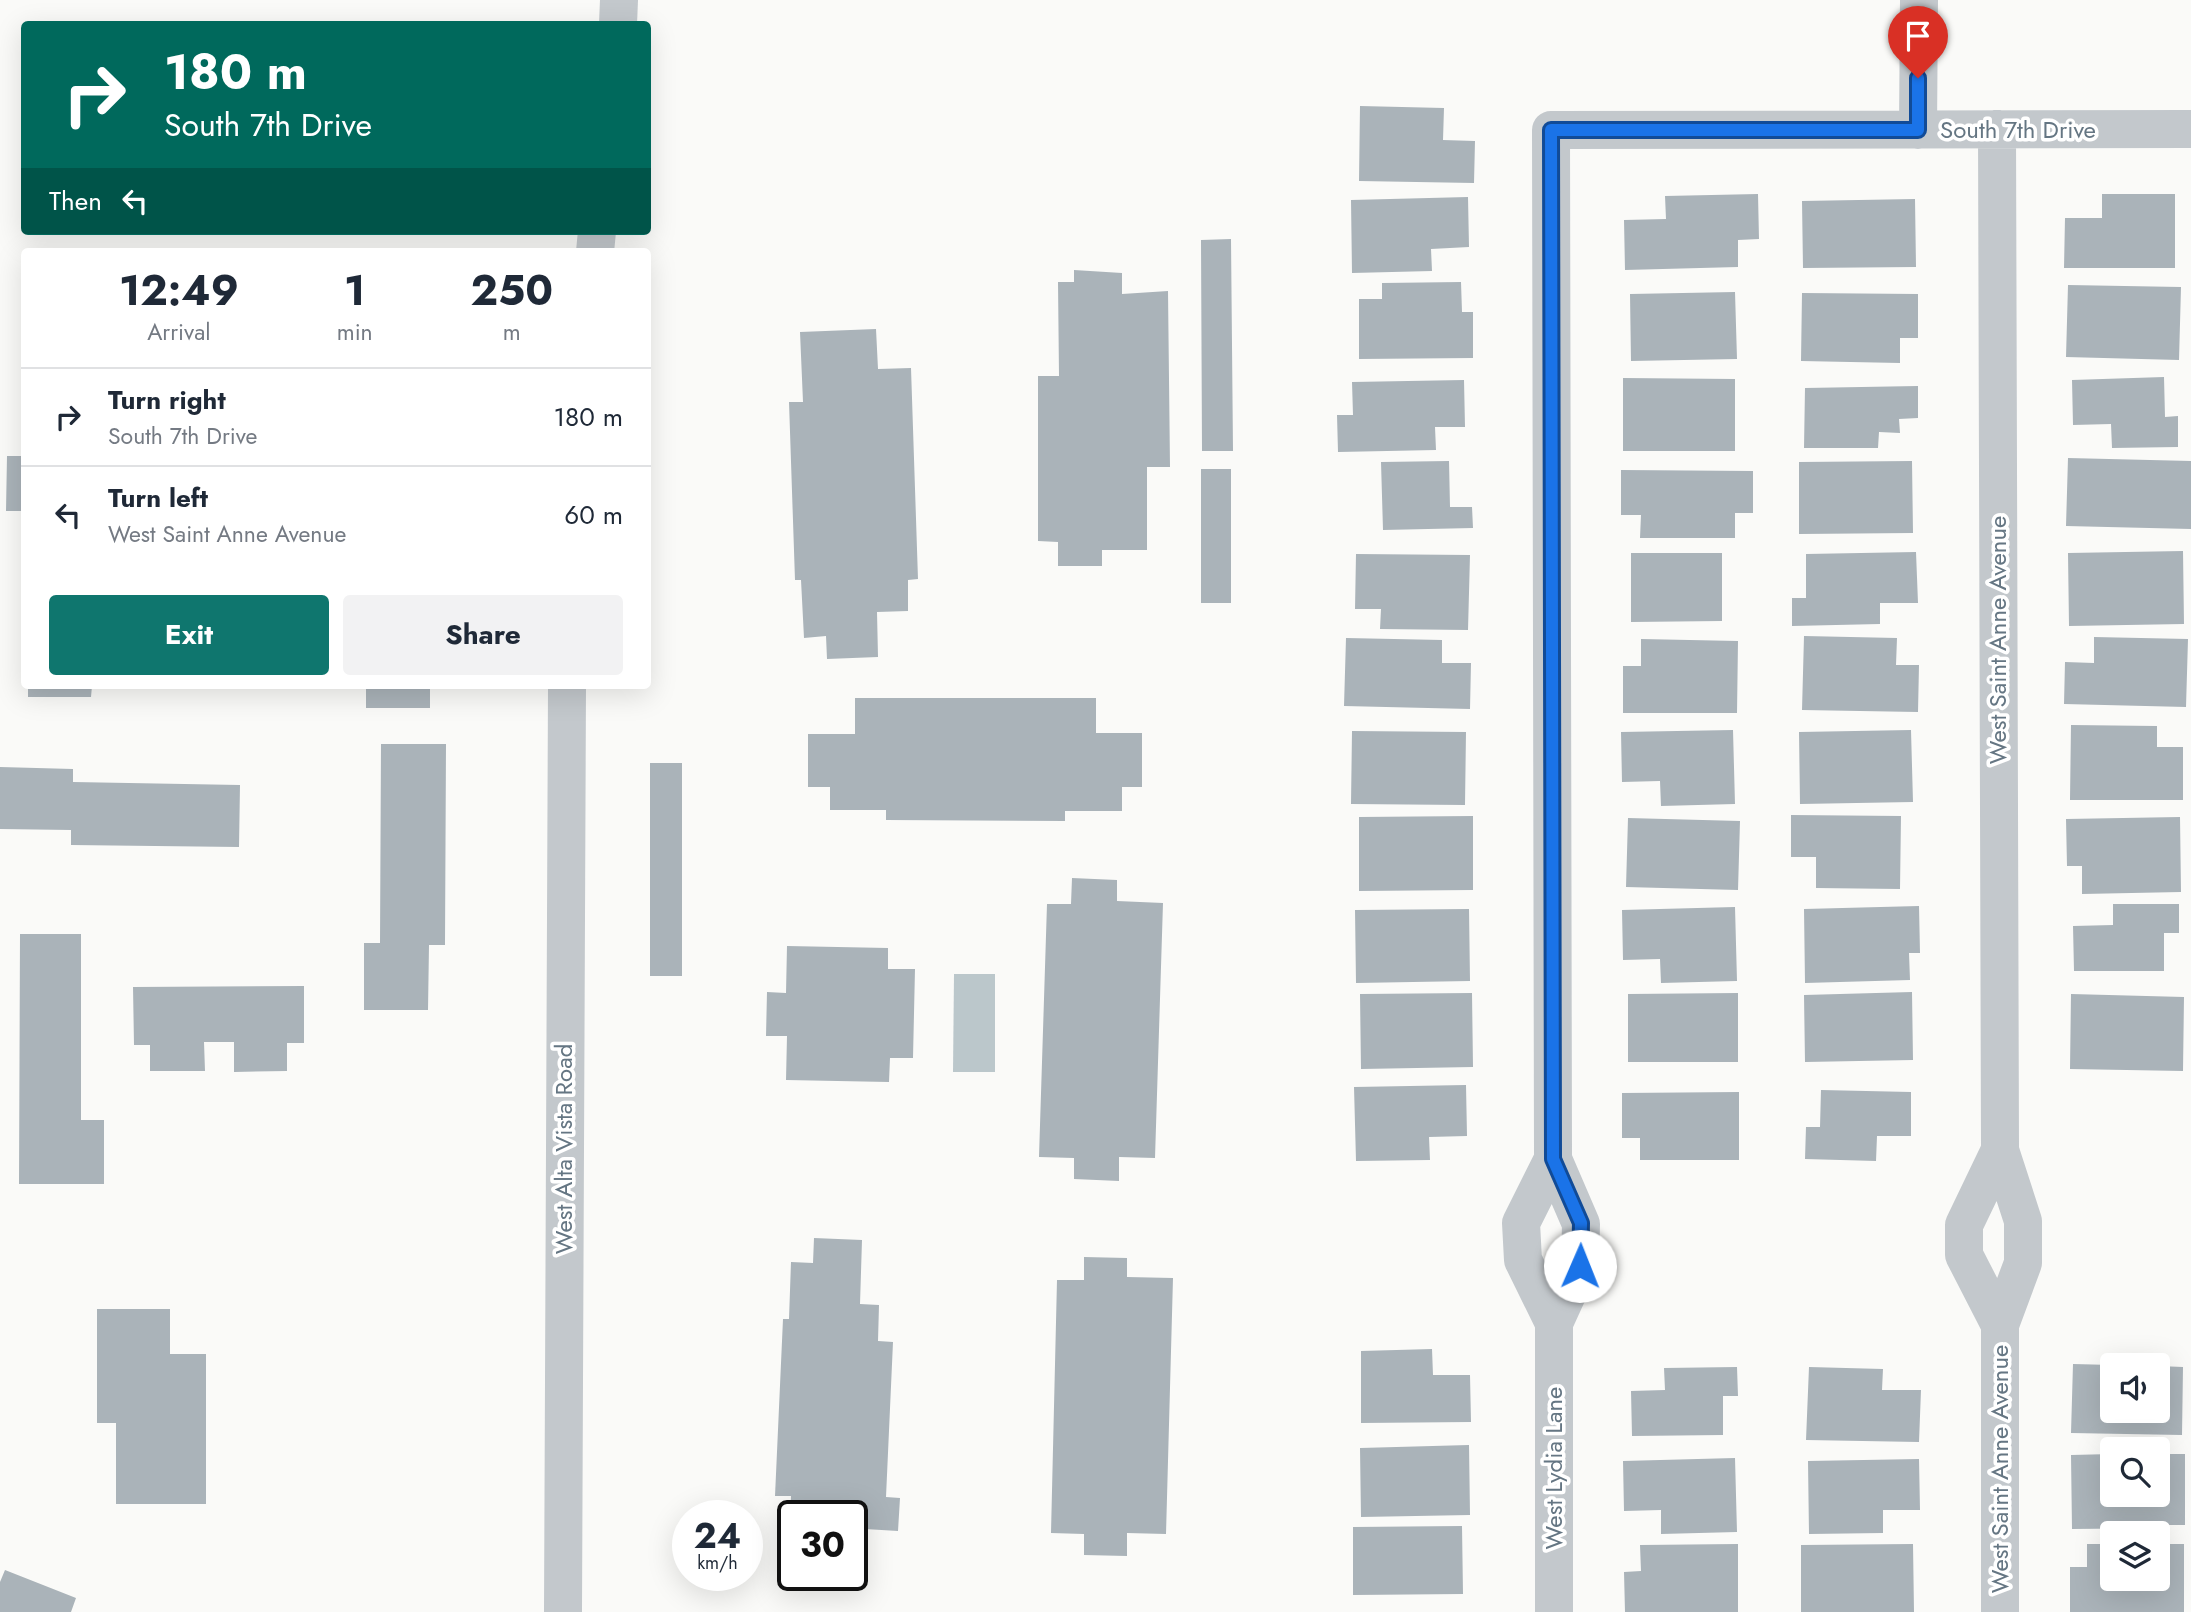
<!DOCTYPE html>
<html lang="en">
<head>
<meta charset="utf-8">
<style>
  :root { --surface:#fff; --page:#f2f2f3; --text:#1f2937; --muted:#747a83; --line:#e0e1e3; --accent:#0f766e }
  body { margin:0; font-family:Jost,sans-serif; background:var(--page); color:var(--text); height:100vh; display:flex; flex-direction:column; font-size:26px; white-space:nowrap }
  * { box-sizing:border-box; margin:0 }
  p { font-size:23px; color:var(--muted) }
  .icon { flex:none; width:38px; height:38px; fill:none; stroke:currentColor; stroke-width:2; stroke-linecap:round; stroke-linejoin:round }
  .map { position:relative; flex:1; overflow:hidden }
  .panel { position:absolute; left:21px; top:248px; width:630px; height:441px; display:flex; flex-direction:column; background:var(--surface); border-radius:7px; box-shadow:0 7px 28px #0002 }
  .panel>* { flex:none }
  .banner { position:absolute; left:21px; top:21px; width:630px; height:214px; border-radius:7px; box-shadow:0 7px 28px #0002; background:#00695c; color:#fff; overflow:hidden }
  .buttons { position:absolute; left:2100px; top:1353px; display:grid; gap:14px }
  .buttons a { display:grid; place-items:center; width:70px; height:70px; border-radius:7px; background:var(--surface); box-shadow:0 7px 28px #0002; font-size:35px }
  .speed { position:absolute; left:672px; top:1500px; display:flex; gap:14px; font-size:35px; font-weight:700; text-align:center }
  .speed>* { display:grid; place-content:center; width:91px; height:91px; border-radius:50%; background:var(--surface); box-shadow:0 7px 28px #0002; line-height:1 }
  .speed small { font-size:18px; font-weight:400 }
  .speed .limit { border:4px solid #111; border-radius:10px; background:#fff; color:#111 }
  .pin { position:absolute; display:grid; place-items:center; width:60px; height:60px; color:#fff; margin:-72px -30px; border-radius:50% 50% 50% 0; rotate:-45deg; box-shadow:0 0 7px #0007 }
  .pin .icon { rotate:45deg }
  .me { position:absolute; width:77px; margin:-38px; rotate:1deg; stroke-linejoin:round; filter:drop-shadow(0 0 5px #0008) }
  .turn { display:flex; align-items:center; gap:24px; height:147px; padding:0 28px; font-size:32px }
  .turn .icon { width:91px; height:91px; stroke-width:2.5 }
  .turn b { display:block; font-size:49px; line-height:60px }
  .then { display:flex; align-items:center; height:66px; padding:0 28px; background:#0003; gap:14px; font-size:26px }
  .eta { display:flex; justify-content:space-evenly; align-items:center; height:119px; text-align:center }
  .eta b { font-size:42px; font-weight:700; line-height:49px }
  .primary-button { display:flex; gap:14px; margin-top:auto; padding:14px 28px }
  .primary-button a { flex:1; height:80px; border-radius:7px; background:var(--accent); color:#fff; font-size:28px; font-weight:700; line-height:80px; text-align:center }
  .primary-button a+a { background:var(--page); color:var(--text) }
  ul { padding:0; list-style:none }
  li { display:flex; align-items:center; gap:21px; height:98px; padding:0 28px; border-top:2px solid var(--line) }
  li div { flex:1 }
  li b { display:block; font-size:26px }
  li em { font-style:normal }
  .map>svg:first-child { display:block }
</style>
</head>
<body>
<div class="map">
<svg width="2191" height="1612" viewBox="0 0 2191 1612">
  <rect width="100%" height="100%" fill="#fafaf8"/>
  <path fill="#bbc7cb" d="M954,974H995V1072H953Z"/>
  <path fill="#aab3b9" d="M1360,106L1444,108L1443,140L1475,141L1474,183L1359,181Z
    M1758,194L1759,239L1738,240V267L1625,270L1624,220L1666,219L1665,196Z
    M2102,194H2175V268H2064L2065,218H2102Z
    M1468,197L1469,247L1431,249L1432,271L1352,273L1351,200Z
    M1915,199L1916,267L1803,268L1802,201Z
    M1231,239L1233,451H1202L1201,240Z
    M1074,270L1122,273V294L1168,291L1170,467H1147V550H1102V566H1058V542L1038,541V376H1059L1058,282H1074Z
    M1461,282L1462,312H1473V358L1359,359V299H1382V283Z
    M2068,285L2181,287L2179,360L2066,357Z
    M1735,292L1737,359L1631,361L1630,294Z
    M1802,293L1918,294V338H1900V363L1801,361Z
    M876,329L878,369L911,368L918,579L908,580V611L877,612L878,657L827,659L826,636L804,638L801,580H795L789,402H803L800,332Z
    M2164,377L2165,417L2178,416V447L2112,448L2111,424L2073,425L2072,380Z
    M1623,378L1735,379V451H1623Z
    M1464,380L1465,427H1435L1436,450L1338,452L1337,415H1353L1352,382Z
    M1918,386V418L1899,419L1900,433L1879,432L1878,448H1804L1805,388Z
    M7,456H24V511H6Z
    M2068,458L2191,461V529L2066,526Z
    M1449,461L1450,507H1472L1473,528L1383,530L1381,462Z
    M1912,461L1913,533L1799,534V462Z
    M1201,469H1231V603H1201Z
    M1621,470L1753,471V513H1735V538H1640L1641,515H1621Z
    M2183,551L2184,624L2069,626L2068,553Z
    M1916,552L1918,603H1880V624L1792,626V598H1806V554Z
    M1631,553H1722V621L1631,622Z
    M1356,554L1470,555L1468,630L1380,629L1381,609H1355Z
    M1804,636L1897,638L1896,665H1919L1918,712L1802,710Z
    M2094,637L2188,639L2186,707L2064,704L2065,662L2094,663Z
    M1346,638L1442,640V663H1471L1470,709L1344,706Z
    M1641,639L1738,641L1737,713H1623V666H1641Z
    M28,686H92L91,697H28Z
    M366,686H430V708H366Z
    M855,698H1096V733H1142V787H1122V811H1065V821L886,820V810H830V787H808V734H855Z
    M2071,725L2157,726V747H2183V800H2070Z
    M1733,730L1735,804L1661,806L1660,781L1622,782L1621,732Z
    M1911,730L1913,802L1800,804L1799,732Z
    M1352,731L1466,732L1465,805L1351,804Z
    M381,744H446L445,945H429L428,1010H364V943H380Z
    M650,763H682V976H650Z
    M0,767L73,769V782L240,785L239,847L71,845V830L0,829Z
    M1791,815L1901,816L1900,889L1816,888V857H1791Z
    M1473,816V890L1359,891V817Z
    M2180,817L2181,892L2082,894V866H2067L2066,819Z
    M1628,818L1740,821L1738,890L1626,887Z
    M1072,878L1117,880V901L1163,903L1155,1158L1119,1157V1181L1074,1179V1158L1039,1157L1047,904H1071Z
    M2113,904H2179V933H2164V971H2074L2073,926L2113,925Z
    M1919,906L1920,953H1909L1910,980L1805,983L1804,909Z
    M1735,907L1737,981L1661,983L1660,959L1623,960L1622,910Z
    M1469,909L1470,981L1356,983L1355,910Z
    M20,934H81V1120H104V1184H19Z
    M787,946L888,948V969H915L913,1058H890L889,1082L786,1080L787,1036H766L767,992L786,993Z
    M304,986V1043H287V1071L234,1072V1042H204L205,1071H150V1045H134L133,987Z
    M1912,992L1913,1060L1805,1062L1804,995Z
    M1472,993L1473,1067L1361,1069L1360,994Z
    M1738,993V1062H1628V994Z
    M2071,994L2184,997L2183,1071L2070,1069Z
    M1466,1085L1467,1136L1429,1137L1430,1160L1356,1161L1354,1087Z
    M1821,1090L1911,1092V1136H1877L1876,1161L1805,1159L1806,1127H1820Z
    M1739,1092V1160H1640V1138H1622V1093Z
    M814,1238L862,1240L860,1304L879,1305L878,1341L893,1342L886,1497L900,1498L898,1531L865,1529L863,1576H852V1516H793V1554H789L791,1496H775L783,1319H789L791,1262L813,1263Z
    M1084,1257L1127,1258V1277L1173,1278L1166,1534L1127,1533V1556L1084,1555V1534L1051,1533L1057,1280H1084Z
    M97,1309H170V1354H206V1504H116V1423H97Z
    M1432,1349L1433,1375H1470L1471,1422L1361,1423V1351Z
    M2073,1364L2112,1365V1410H2158V1366L2183,1367L2182,1435L2071,1433Z
    M1737,1367L1738,1396H1723V1435L1632,1436L1631,1391L1665,1390L1664,1368Z
    M1809,1367L1883,1369L1882,1390H1921L1919,1442L1806,1440Z
    M1469,1445L1470,1515L1361,1517L1360,1448Z
    M2112,1454V1494H2158V1454H2185V1525H2168V1528L2072,1529L2071,1455Z
    M1735,1458L1737,1532L1661,1534V1510L1624,1511L1623,1461Z
    M1919,1459L1920,1510H1883V1533L1809,1534L1808,1461Z
    M1462,1526L1463,1594L1353,1595V1527Z
    M1738,1544V1612H1625L1624,1572L1641,1571L1640,1545Z
    M1913,1544L1914,1612H1801V1545Z
    M2087,1544H2112V1578H2158V1544H2184V1612H2070V1567H2087Z
    M5,1570L76,1598L71,1612H0V1582Z"/>
  <g fill="none" stroke-linecap="round" stroke-linejoin="round">
    <path stroke="#c3c8cc" stroke-width="38" d="M618,24L619,0
      M1997,129L2000,1150L2023,1221V1263L2000,1325V1612
      M1918,130L1919,0
      M595,252L597,231
      M2000,1150L1964,1225V1255L2000,1325
      M1553,1159L1521,1223L1523,1260L1554,1323
      M563,1612L567,686
      M1554,1612V1323L1580,1266L1581,1224L1553,1159L1551,130L2191,129"/>
  </g>
  <g fill="none" stroke-linecap="round" stroke-linejoin="round">
    <g stroke="#114b97" stroke-width="18">
      <path id="route" d="M1580,1266L1581,1223L1553,1159L1551,130H1918V78"/>
    </g>
    <use href="#route" stroke="#1a73e8" stroke-width="12"/>
  </g>
  <g text-anchor="middle" stroke-width="7" stroke-linejoin="round" paint-order="stroke">
    <g font-size="24" fill="#657683" stroke="#fff">
      <text x="2018" y="138">South 7th Drive</text>
      <text transform="translate(1998 640) rotate(-90)" y="8">West Saint Anne Avenue</text>
      <text transform="translate(564 1149) rotate(-90)" y="8">West Alta Vista Road</text>
      <text transform="translate(1554 1468) rotate(-90)" y="8">West Lydia Lane</text>
      <text transform="translate(2000 1469) rotate(-90)" y="8">West Saint Anne Avenue</text>
    </g>
  </g>
</svg>
<div class="buttons">
<a><svg class="icon" aria-label="sound" viewBox="0 0 24 24"><path d="M4 9h4l5-4v14l-5-4H4zM17 9q2 3 0 6"/></svg></a>
<a><svg class="icon" aria-label="search" viewBox="0 0 24 24"><circle cx="10" cy="10" r="6"/><path d="M15 15l6 6"/></svg></a>
<a><svg class="icon" aria-label="layers" viewBox="0 0 24 24"><path d="M12 4l9 5-9 5-9-5zM3 14l9 5 9-5"/></svg></a>
</div>
<div class="speed"><div>24<small>km/h</small></div><div class="limit">30</div></div>
<div class="pin" style="left:1918px;top:78px;background:#d93025"><svg class="icon" aria-label="arrive" viewBox="0 0 24 24"><path d="M6 21V4h12l-3 4 3 4H6"/></svg></div>
<svg class="me" style="left:1580px;top:1266px" viewBox="-20 -20 40 40"><circle r="19" fill="#fff"/><path d="M0-13L10 11 0 6-10 11z" fill="#1a73e8"/></svg>
<div class="banner">
<div class="turn"><svg class="icon" aria-label="right" viewBox="0 0 24 24"><path d="M7 20v-9h11M14 6l5 5-5 5"/></svg><div><b>180 m</b>South 7th Drive</div></div>
<div class="then">Then<svg class="icon" aria-label="left" viewBox="0 0 24 24"><path d="M17 20v-9H6M10 6l-5 5 5 5"/></svg></div>
</div>
<section class="panel">
<div class="eta">
<div><b>12:49</b><p>Arrival</p></div>
<div><b>1</b><p>min</p></div>
<div><b>250</b><p>m</p></div>
</div>
<ul>
<li><svg class="icon" aria-label="right" viewBox="0 0 24 24"><path d="M7 20v-9h11M14 6l5 5-5 5"/></svg><div><b>Turn right</b><p>South 7th Drive</p></div><em>180 m</em></li>
<li><svg class="icon" aria-label="left" viewBox="0 0 24 24"><path d="M17 20v-9H6M10 6l-5 5 5 5"/></svg><div><b>Turn left</b><p>West Saint Anne Avenue</p></div><em>60 m</em></li>
</ul>
<div class="primary-button"><a>Exit</a><a>Share</a></div>
</section>
</div>
</body>
</html>
